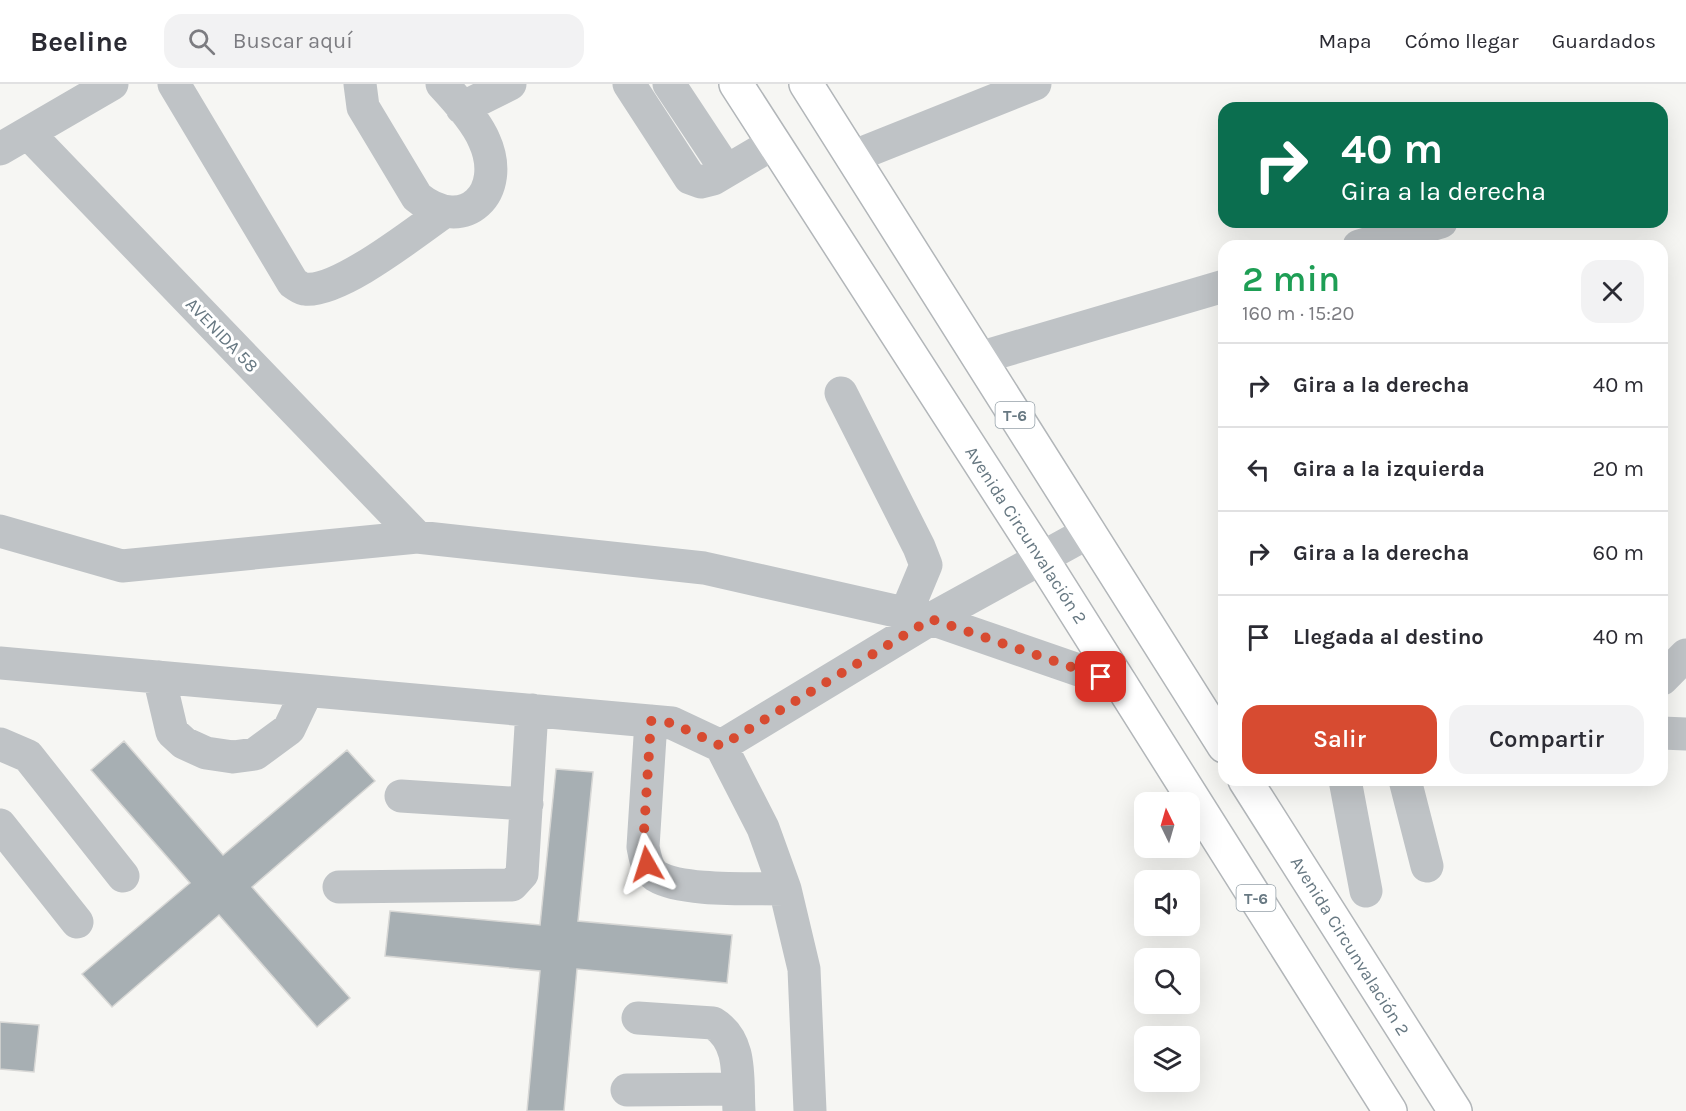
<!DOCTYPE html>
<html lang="es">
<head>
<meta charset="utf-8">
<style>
  :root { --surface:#fff; --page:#f2f2f3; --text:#2b2b33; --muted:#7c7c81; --line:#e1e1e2; --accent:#d74b31 }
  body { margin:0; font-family:Karla,sans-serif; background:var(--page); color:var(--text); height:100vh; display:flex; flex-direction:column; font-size:22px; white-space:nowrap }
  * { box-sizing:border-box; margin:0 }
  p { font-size:20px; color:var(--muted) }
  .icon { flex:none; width:33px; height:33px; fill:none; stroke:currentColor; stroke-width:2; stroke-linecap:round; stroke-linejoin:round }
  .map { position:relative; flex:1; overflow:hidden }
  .details { position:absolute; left:1218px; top:156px; width:450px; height:546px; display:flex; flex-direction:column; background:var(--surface); border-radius:18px; box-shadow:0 6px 24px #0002 }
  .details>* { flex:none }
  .top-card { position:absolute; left:1218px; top:18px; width:450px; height:126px; border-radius:18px; box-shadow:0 6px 24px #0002; background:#0b6e4f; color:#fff; overflow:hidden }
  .needle { width:39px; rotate:355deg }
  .buttons { position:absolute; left:1134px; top:708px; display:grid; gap:12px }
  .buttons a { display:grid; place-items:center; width:66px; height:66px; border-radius:12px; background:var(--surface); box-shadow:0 6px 24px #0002; font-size:30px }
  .pin { position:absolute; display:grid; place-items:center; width:51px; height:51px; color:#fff; margin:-26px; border-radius:12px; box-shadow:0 3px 9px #0006 }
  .me { position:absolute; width:66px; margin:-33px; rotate:354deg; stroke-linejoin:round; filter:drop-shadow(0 0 4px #0008) }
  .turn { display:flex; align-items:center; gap:21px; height:126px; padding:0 24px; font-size:27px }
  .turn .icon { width:78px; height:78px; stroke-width:2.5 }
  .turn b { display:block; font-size:42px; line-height:51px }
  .round { display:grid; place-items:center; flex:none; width:63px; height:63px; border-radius:18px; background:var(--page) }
  .head { display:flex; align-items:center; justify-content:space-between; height:102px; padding:0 24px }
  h1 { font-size:36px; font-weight:600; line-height:45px; color:#1e9e55 }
  .action { display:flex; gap:12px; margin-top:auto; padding:12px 24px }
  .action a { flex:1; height:69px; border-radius:18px; background:var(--accent); color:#fff; font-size:24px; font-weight:600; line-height:69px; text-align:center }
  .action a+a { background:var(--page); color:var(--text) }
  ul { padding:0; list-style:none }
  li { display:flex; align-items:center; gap:18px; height:84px; padding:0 24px; border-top:2px solid var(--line) }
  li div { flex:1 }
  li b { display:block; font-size:22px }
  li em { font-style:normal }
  header { display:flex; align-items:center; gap:36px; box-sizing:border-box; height:84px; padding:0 30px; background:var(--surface); border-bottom:2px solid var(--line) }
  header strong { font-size:28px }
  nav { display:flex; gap:33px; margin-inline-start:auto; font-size:21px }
  .search { width:420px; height:54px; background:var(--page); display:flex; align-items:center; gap:15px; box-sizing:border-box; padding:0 21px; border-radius:18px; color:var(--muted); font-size:22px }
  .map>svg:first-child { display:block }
</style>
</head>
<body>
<header>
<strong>Beeline</strong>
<div class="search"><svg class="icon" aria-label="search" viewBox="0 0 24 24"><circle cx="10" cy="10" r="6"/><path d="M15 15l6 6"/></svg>Buscar aquí</div>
<nav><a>Mapa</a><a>Cómo llegar</a><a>Guardados</a></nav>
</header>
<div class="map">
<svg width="1686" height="1027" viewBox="0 0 1686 1027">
  <rect width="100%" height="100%" fill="#f6f6f3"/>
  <path fill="#a7afb3" stroke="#d7d7d5" stroke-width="1.5" d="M124,657L223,771L347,666L375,697L252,803L350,914L317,943L219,831L112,923L82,890L190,799L91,686Z
    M556,685L593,688L578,837L732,851L727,899L577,885L564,1027H527L540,887L385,872L390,827L540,841Z
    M0,938L39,941L34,988L0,985Z"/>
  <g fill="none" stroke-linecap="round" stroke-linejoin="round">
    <g stroke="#b2b6b9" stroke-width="36">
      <path id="highway" d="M736,0L1042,475L1390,1027
        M806,0L1224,662
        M1245,696L1455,1027"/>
    </g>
    <path stroke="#bfc3c6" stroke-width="33" d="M174,0L293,199C297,201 301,205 305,205C339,209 415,148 444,128
      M360,0L363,23L417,113C465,152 508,108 484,56C476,37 456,15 442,0
      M629,0L690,94L701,98L713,95L774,59
      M669,0L726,86
      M462,24L510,0
      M28,49L417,453
      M0,65L112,0
      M852,73L1035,0
      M1359,162L1441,138
      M979,274L1224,202
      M841,309L919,463L926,481L906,529
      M0,447L122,482L417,453L704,484L931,535L1122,601
      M0,579L672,639L721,662L763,744L785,805L804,885L810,1027
      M159,593L172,648L184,659L206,669L233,673L255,670L289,645L307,607
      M1662,595L1686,571
      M651,637L643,763C645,773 647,786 656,792C682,808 753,804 785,805
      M1662,649L1686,650
      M0,660L28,672L123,792
      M721,662L931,535L1089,448
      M1345,696L1366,807
      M1405,696L1427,782
      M401,712L527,720
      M0,741L77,838
      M339,803L512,801L522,790L532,626
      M638,934L713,939C743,957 737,995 739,1027
      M627,1006L737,1005"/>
    <use href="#highway" stroke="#fff" stroke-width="33"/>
  </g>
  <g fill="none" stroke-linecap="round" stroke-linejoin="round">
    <path stroke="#d74b31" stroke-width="10" stroke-dasharray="0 18" d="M647,780L643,763L651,637L672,639L721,662L931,535L1101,593"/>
  </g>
  <g text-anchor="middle" stroke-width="6" stroke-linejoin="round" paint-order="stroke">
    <g fill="#fff" stroke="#95a0a8" stroke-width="1.5">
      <rect x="995.5" y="318" width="39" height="26" rx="4.5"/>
      <rect x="1236.5" y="801" width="39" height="26" rx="4.5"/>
    </g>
    <g font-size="16" font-weight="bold" fill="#677882">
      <text x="1015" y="337">T-6</text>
      <text x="1256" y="820">T-6</text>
    </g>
    <g font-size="18" fill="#677882" stroke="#fff">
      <text transform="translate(222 251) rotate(46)" y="6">AVENIDA 58</text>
      <text transform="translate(1026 451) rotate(57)" y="6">Avenida Circunvalación 2</text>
      <text transform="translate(1350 862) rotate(58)" y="6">Avenida Circunvalación 2</text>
    </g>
  </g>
</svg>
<div class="buttons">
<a><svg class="needle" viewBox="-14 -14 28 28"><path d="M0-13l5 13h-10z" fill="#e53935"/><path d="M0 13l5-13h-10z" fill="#7c7c81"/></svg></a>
<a><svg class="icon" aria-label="sound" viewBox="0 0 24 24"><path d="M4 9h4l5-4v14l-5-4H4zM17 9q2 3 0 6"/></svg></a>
<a><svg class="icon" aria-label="search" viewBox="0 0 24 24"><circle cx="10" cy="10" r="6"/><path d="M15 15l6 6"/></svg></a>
<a><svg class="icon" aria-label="layers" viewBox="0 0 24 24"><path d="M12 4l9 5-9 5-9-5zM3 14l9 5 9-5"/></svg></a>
</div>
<div class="pin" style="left:1101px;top:593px;background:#d93025"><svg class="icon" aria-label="arrive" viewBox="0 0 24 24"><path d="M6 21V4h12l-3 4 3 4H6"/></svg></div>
<svg class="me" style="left:647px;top:780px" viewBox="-20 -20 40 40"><path d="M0-17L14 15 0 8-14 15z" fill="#d74b31" stroke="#fff" stroke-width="4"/></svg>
<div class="top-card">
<div class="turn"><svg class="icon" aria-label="right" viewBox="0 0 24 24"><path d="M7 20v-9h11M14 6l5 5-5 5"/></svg><div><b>40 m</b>Gira a la derecha</div></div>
</div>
<section class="details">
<div class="head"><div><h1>2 min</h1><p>160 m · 15:20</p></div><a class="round"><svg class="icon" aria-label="close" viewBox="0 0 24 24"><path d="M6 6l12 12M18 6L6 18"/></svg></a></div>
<ul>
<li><svg class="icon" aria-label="right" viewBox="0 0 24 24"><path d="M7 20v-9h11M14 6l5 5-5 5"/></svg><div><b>Gira a la derecha</b></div><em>40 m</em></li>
<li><svg class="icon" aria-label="left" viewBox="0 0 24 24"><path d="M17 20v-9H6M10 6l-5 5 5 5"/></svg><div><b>Gira a la izquierda</b></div><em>20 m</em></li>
<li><svg class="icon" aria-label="right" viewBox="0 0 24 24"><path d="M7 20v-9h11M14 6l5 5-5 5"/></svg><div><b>Gira a la derecha</b></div><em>60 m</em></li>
<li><svg class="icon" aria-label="arrive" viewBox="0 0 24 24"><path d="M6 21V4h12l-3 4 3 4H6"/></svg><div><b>Llegada al destino</b></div><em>40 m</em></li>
</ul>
<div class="action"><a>Salir</a><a>Compartir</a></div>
</section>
</div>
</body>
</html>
